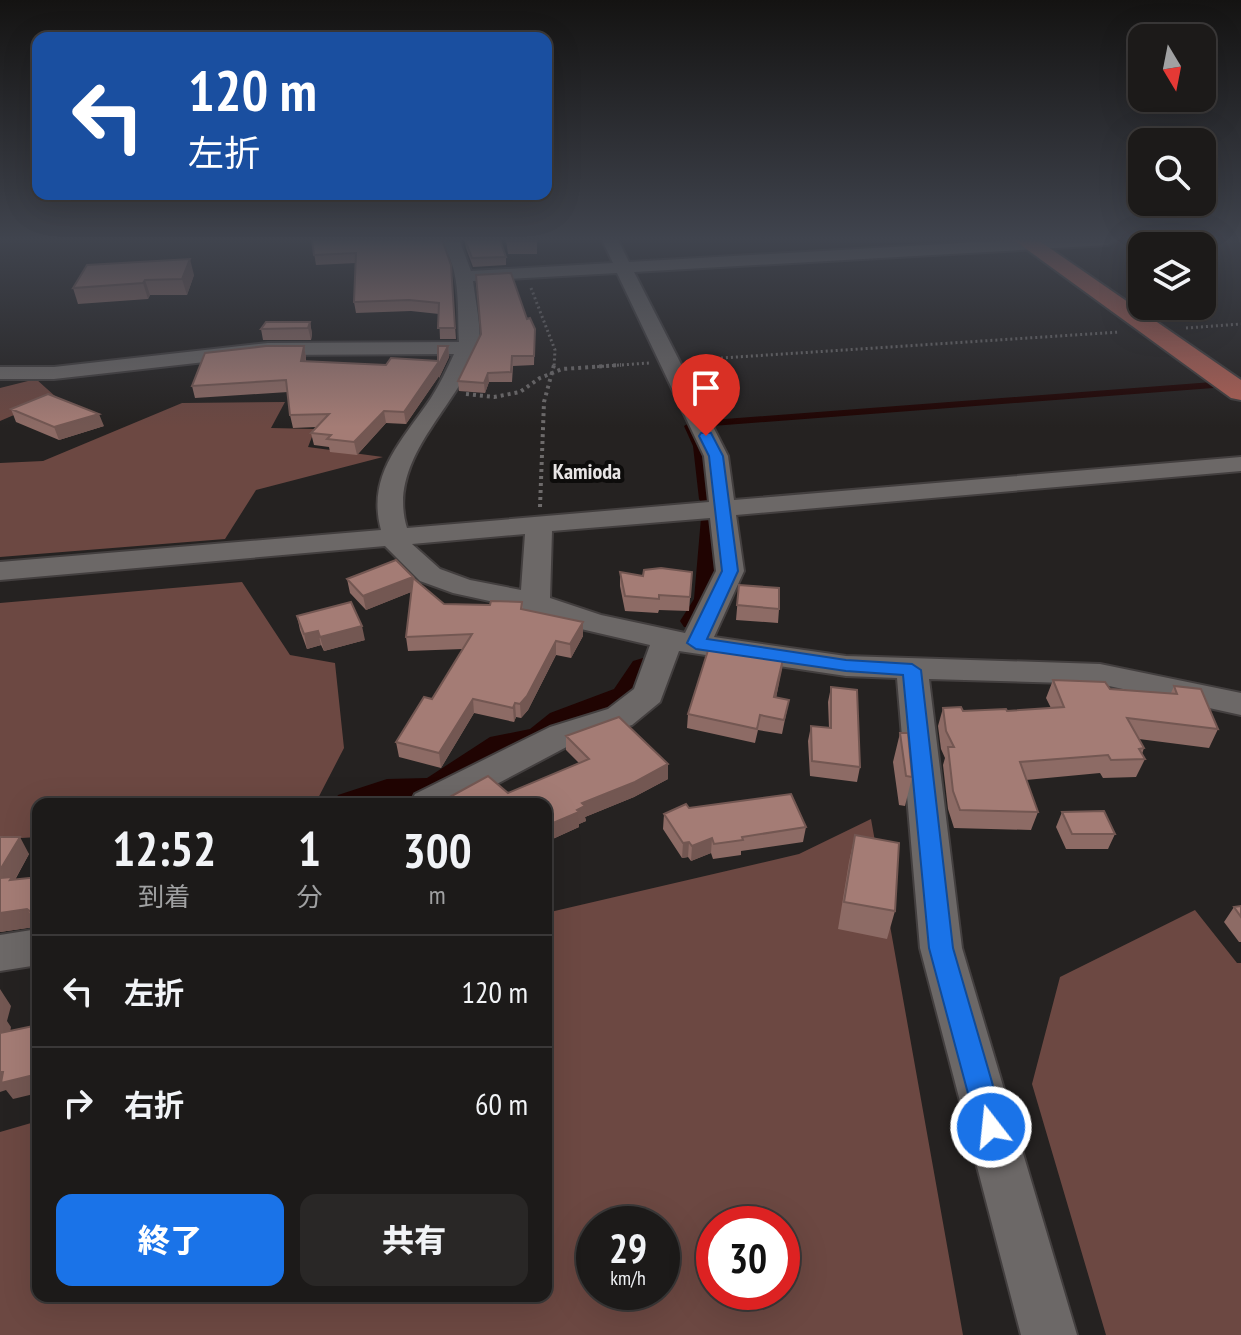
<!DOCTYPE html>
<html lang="ja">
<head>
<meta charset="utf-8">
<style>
  :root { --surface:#1c1a19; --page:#292726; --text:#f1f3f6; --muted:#a0a1a2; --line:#3a3838; --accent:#1a73e8 }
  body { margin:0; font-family:"PT Sans Narrow","Noto Sans JP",sans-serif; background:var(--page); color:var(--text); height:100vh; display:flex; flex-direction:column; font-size:30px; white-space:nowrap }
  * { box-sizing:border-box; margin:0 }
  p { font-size:26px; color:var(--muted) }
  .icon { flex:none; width:44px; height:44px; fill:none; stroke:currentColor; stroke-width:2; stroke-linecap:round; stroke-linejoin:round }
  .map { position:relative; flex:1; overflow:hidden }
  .panel { position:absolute; left:32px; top:798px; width:520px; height:504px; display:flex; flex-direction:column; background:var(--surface); border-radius:16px; box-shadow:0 8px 32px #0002,0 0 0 2px var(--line) }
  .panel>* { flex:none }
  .hud { position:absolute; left:32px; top:32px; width:520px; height:168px; border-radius:16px; box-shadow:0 8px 32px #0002,0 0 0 2px var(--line); background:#1a4fa0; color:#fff; overflow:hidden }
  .needle { width:52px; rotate:170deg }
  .fabs { position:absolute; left:1128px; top:24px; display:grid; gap:16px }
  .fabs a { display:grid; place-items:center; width:88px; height:88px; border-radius:16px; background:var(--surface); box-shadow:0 8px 32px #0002,0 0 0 2px var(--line); font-size:40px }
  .speed { position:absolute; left:576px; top:1206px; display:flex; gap:16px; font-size:40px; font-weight:700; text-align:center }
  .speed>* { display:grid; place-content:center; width:104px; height:104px; border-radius:50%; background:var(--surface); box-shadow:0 8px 32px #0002,0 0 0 2px var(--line); line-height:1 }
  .speed small { font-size:20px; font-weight:400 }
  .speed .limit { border:12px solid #d22; background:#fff; color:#111 }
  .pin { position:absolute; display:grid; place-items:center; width:68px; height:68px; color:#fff; margin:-82px -34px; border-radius:50% 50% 50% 0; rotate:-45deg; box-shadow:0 0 8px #0007 }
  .pin .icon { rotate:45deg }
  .me { position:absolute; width:88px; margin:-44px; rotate:344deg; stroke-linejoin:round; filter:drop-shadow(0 0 6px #0008) }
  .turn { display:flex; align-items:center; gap:28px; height:168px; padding:0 24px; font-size:36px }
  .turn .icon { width:104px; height:104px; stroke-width:2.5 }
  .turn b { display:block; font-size:56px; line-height:68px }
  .eta { display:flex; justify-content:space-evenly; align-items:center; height:136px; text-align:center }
  .eta b { font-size:48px; font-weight:800; line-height:56px }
  .primary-button { display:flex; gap:16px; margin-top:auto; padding:16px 24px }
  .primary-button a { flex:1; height:92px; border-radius:16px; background:var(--accent); color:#fff; font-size:32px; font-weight:800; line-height:92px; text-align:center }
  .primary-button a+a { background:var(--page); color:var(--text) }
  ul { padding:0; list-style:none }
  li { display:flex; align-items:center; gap:24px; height:112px; padding:0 24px; border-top:2px solid var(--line) }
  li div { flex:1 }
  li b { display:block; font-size:30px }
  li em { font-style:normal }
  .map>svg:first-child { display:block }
</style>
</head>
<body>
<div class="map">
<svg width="1241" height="1335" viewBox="0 0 1241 1335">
  <rect width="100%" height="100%" fill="#252221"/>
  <path fill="#6c4842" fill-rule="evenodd" d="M36,379L56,397L0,421V388Z
    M285,402L271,428L315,429L308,447L383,457L256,490L225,539L0,557V463L43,461L182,403Z
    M242,582L290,655L335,663L344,748L315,804H38V837L5,839L0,843V603Z
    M871,819L963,1335H0V1132L38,1121V1296H546V913L799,854ZM594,1224H662V1292H594ZM714,1224H782V1292H714Z
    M1195,910L1237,963H1241V1335H1106L1032,1084L1060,977Z"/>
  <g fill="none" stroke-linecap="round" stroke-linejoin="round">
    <path stroke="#200402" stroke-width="6" d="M712,423L1213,385"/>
    <path fill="#200402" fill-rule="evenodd" d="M694,420L701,422L713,446L721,499L718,504H702L699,499L693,446L684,426Z
      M713,511L721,513L725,518L720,599L702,627H684L680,621L694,599L701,518L705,513Z
      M643,658L653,661L657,667L634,703L570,727L550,745L509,754L444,797L385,804H333L338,795L387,779L427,778L490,737L530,729L550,713L614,689L633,661Z"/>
    <g stroke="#433f3f" stroke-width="4">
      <path id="minor" d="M439,240L460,242L471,271L613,263L602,240H618L629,262L1014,240H1116L1108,245L634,272L728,456L734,500L1241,457V471L736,515L744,571L714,637L846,656L1100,664L1241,693V715L1100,684L929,679L962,948L1077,1335H1021L920,948L897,678L846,676L679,651L660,702L632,725L574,743L459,804H410L415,794L550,727L608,709L634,689L650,645L581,629L512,606L453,593L420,581L385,546L0,580V562L381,530C366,475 402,441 431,398C440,384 447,369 454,354L268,355L54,379H0V367H54L268,343L459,342C457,309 462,267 439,240ZM617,273L704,456L709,502L407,528C386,460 456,409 478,349C483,335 475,298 473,281ZM710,518L716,571L685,633L601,615L550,598L552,531ZM525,534L521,590L470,580L440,569L412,544Z
        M38,929V965L0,971V935Z"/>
    </g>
    <g stroke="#433f3f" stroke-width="4">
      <path id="major" d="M1014,240H1038L1241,380V400L1231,398Z"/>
    </g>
    <path stroke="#6e6b6b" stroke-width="3" stroke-dasharray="2 3" stroke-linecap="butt" d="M531,288L555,350L554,367
      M1186,328L1241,324
      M691,360L1120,332
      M592,367L649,363"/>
    <path stroke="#6e6b6b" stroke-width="4" stroke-dasharray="3 4" stroke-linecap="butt" d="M466,394L494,397L520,392L540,378L562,369L621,365
      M540,507L544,402L554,365"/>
    <use href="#minor" fill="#6c6867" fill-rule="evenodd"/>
    <use href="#major" fill="#b06155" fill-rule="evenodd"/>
  </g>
  <path fill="#8d6b65" d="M312,240L451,265L456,339H440L439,314L411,311L356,313L354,302L356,263L316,265Z
    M465,240L506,257V265L473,267L466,248Z
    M506,240H537V254H508Z
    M194,275L187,295H150L148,299L78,304L73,288Z
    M527,319L535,329L534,365L513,366L512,382H489L485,393L459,391L458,381Z
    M310,322L312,334L311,340H263L261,329Z
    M304,346L306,358V361L386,365L438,361L448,346L449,357L439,378V376L406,424L386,423L357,455L330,452L329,447L314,445L311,433L317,427L293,428L290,415L288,392L195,398L192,386Z
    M11,409L104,426L59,440L16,422Z
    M620,572L643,576L692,572L689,611L659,610L658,613L625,611L620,586Z
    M414,578L444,604L490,605L522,602L523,610L583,622V636L571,658L556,655L528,710L521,718L516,717L514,722L474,713L441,768L399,757L396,742L432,699L463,649L408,651L406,637L411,592L366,610L350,593L347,579Z
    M739,585L779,609L778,623L736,620Z
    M297,616L365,640L324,651L321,645L307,649L300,630Z
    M784,655L776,698L789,700L782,734L758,730L755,743L687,728L688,714Z
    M1053,680L1110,689L1171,693L1174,686L1218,729L1209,748L1139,739L1144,748L1142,754L1145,759L1136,777L1103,778L1100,773L1026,780L1038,812L1031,830L954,828L948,809L943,765L945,758L941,749L938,726L943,708L963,711H1007L1051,708L1046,698Z
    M831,687L860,767L857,782L810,776L808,741L811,726L829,728L828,702Z
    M900,733L912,777L905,806L899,805L893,762Z
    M566,736L668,779L634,797L585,817L586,821L579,824V827L546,842V804L508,793L579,763L566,750Z
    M689,808L806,827L803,842L741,851V855L713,859L711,853L691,861L688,857L682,858L663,829L664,814Z
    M1062,812L1115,834L1108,849H1066L1056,827Z
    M855,835L895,911L887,939L838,929L849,862Z
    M0,837L29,854L15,880L38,877V933L34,927L0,932Z
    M1241,906V942H1239L1224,922L1234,907Z"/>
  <path fill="#735752" d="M190,259L194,275L187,295L182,279Z
    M145,280L150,295L148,299L143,283Z
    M310,322L312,334L311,340L308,328Z
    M304,346L306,358L303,372L301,361Z
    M448,346L449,357L439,378V376L406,424L404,412Z
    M488,373L489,382L485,393L484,383Z
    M384,411L386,423L357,455L354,442Z
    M99,414L104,426L59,440L54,427Z
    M413,577L416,590L366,610L363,596Z
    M583,622V636L571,658L570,644Z
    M362,626L365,640L324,651L320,637Z
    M318,631L321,645L307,649L304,634Z
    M556,641V655L528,710L521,718L520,704Z
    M784,655L782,670L773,712L774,697Z
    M473,699L474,713L441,768L439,753Z
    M515,703L516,717L514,722L513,708Z
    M668,764V779L634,797L585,817L586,821L579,824V827L546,842V826L577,810L582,803Z
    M20,837L29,854L14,881L0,887V870Z
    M712,838L711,853L691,861L692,846Z
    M689,842L688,857L682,858L683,843Z
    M27,909L35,921H31L34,927L0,932V913Z
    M0,989L11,1006L7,1021L11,1027L7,1051L0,1042Z
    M0,1072L38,1074V1093L13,1099L6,1090L0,1092Z"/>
  <path fill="#a47c75" stroke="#735752" stroke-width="2" d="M312,240H441L443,242L451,265L455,328H438L439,303L409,300L354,302L356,253L314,255Z
    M465,240H500L506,257L472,258Z
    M507,240H537V241H507Z
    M190,259L182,279L145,280L143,283L73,288L87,265Z
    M511,273L527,319L530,318L535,329L534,356H512L511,372L488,373L484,383L458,381L481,334L476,275Z
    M266,322H310L308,328L261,329Z
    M266,346H304L301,361L386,365L391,358L438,361V346H448L438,366V363L404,412L384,411L354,442L327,439L331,435L311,433L329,414L290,415L286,380L192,386L205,353Z
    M48,394L99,414L54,427L11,409Z
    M396,560L413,577L363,596L347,579Z
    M661,568L692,572L690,597L659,595V599L625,596L620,572L643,576L644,570Z
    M413,578L444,604L490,605L491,601L522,602L521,609L583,622L570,644L556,641L527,696L520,704L515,703L513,708L473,699L439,753L396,742L424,697L432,699L472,634L406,637Z
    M739,585L779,588V609L737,605Z
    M351,602L362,626L320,637L318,631L304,634L297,616Z
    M710,644L784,655L774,697L789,700L784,720L760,715L757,729L688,714Z
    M1053,680L1105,682L1110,689L1177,694L1174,686L1201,689L1218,729L1127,718L1144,748L1139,749L1145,759L1111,760L1108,755L1020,762L1038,812L960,810L953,791L948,747H954L946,731L943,708L961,707L963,711L1006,709L1007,711L1064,707Z
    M831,687L857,690L860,767L812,761L811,726L831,728Z
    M619,717L668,764L635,782L582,803L585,806L577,810L579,812L546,826V804H437L488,776L508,793L589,759L566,736Z
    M900,733H908L912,777L906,776Z
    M791,794L806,827L742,837L743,840L714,844L712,838L692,846L689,842L683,843L664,814L686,804L689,808Z
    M1104,811L1115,834H1072L1062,812Z
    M855,835L899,843L895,911L844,902Z
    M0,837H20L0,870Z
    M12,877L10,880L38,877V921H31V912L27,909L0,913V878Z
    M1241,906V917L1234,907Z
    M38,1025V1074L1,1083L3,1072H0V1033Z"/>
  <linearGradient id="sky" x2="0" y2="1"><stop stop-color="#141312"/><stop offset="0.56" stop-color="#40444e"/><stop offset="1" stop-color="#40444e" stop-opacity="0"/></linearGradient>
  <rect width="1241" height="427" fill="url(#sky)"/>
  <path fill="#1a73e8" stroke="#114b97" stroke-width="2" d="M701,433H711L723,456L738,571L707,639L846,660L912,664L921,670L953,948L1005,1127L1001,1136L991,1140L981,1136L977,1127L929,948L903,675L846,671L696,649L687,643L722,571L709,456L699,436Z"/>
  <g text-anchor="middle" stroke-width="8" stroke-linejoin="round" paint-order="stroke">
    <g font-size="22" font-weight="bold" fill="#e8e5e5" stroke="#0d0c0b">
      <text x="587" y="479">Kamioda</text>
    </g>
  </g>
</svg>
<div class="fabs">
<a><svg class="needle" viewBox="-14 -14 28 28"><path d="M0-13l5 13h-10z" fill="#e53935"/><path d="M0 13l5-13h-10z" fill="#a0a1a2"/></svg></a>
<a><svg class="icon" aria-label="search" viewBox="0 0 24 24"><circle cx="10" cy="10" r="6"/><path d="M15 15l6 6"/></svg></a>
<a><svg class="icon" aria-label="layers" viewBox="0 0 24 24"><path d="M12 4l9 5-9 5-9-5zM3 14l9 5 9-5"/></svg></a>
</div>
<div class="speed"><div>29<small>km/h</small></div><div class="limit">30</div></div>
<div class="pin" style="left:706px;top:436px;background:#d93025"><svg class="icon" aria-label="arrive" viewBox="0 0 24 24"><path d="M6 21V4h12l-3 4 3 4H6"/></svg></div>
<svg class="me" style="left:991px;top:1127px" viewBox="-20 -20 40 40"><circle r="17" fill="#1a73e8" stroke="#fff" stroke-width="3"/><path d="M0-11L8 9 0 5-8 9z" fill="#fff"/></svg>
<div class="hud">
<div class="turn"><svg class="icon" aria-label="left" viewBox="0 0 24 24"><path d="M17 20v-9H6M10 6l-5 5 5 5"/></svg><div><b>120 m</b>左折</div></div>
</div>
<section class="panel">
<div class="eta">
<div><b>12:52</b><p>到着</p></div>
<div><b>1</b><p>分</p></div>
<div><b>300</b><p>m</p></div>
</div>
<ul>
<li><svg class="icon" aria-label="left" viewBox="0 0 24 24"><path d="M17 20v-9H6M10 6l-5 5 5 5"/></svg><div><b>左折</b></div><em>120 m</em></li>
<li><svg class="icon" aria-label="right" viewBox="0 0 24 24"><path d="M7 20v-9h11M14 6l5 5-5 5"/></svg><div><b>右折</b></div><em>60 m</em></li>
</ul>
<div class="primary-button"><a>終了</a><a>共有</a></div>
</section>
</div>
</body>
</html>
